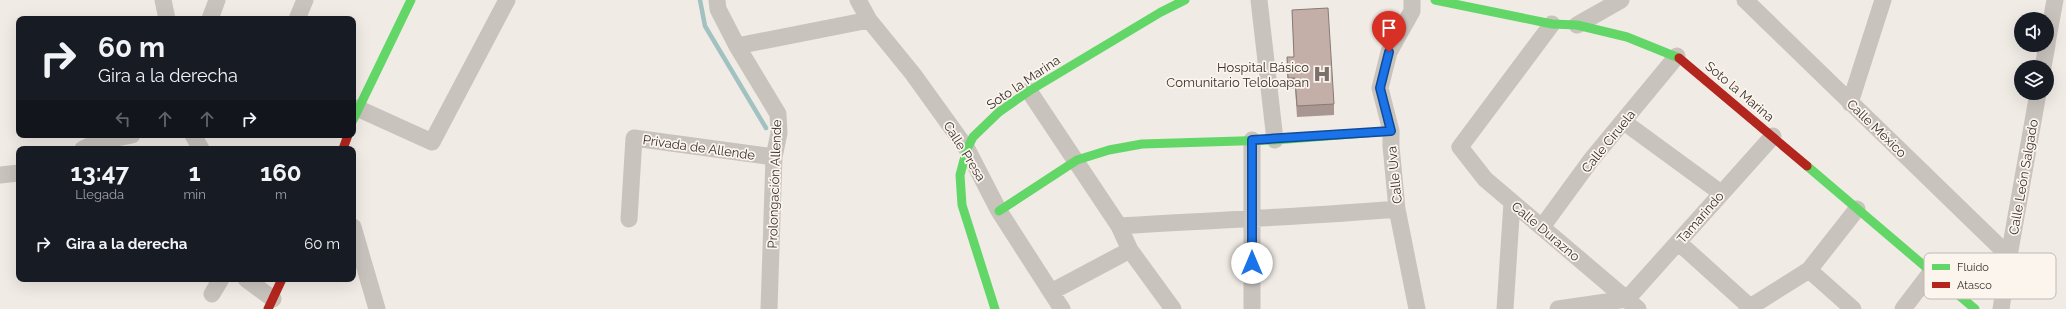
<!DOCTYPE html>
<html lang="es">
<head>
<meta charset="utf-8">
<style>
  :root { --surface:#171b24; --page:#242831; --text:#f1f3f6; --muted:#9ea1a6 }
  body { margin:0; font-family:Raleway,sans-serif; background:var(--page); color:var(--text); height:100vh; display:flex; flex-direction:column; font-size:15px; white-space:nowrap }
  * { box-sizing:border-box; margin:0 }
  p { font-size:13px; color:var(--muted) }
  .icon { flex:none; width:22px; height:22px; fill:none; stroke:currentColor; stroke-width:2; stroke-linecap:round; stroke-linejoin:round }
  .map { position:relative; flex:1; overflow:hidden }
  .drawer { position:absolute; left:16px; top:146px; width:340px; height:136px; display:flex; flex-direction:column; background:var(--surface); border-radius:8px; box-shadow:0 4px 16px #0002 }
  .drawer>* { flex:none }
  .guide { position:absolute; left:16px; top:16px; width:340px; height:122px; border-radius:8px; box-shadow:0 4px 16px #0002; background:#171b24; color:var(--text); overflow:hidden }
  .controls { position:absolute; left:2014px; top:12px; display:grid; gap:8px }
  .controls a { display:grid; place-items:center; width:40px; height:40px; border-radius:50%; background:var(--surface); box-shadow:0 4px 16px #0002; font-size:20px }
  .pin { position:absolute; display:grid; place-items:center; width:34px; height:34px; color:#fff; margin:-41px -17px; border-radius:50% 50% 50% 0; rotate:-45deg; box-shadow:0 0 4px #0007 }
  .pin .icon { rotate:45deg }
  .me { position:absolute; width:44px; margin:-22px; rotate:0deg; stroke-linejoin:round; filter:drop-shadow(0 0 3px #0008) }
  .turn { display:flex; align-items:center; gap:14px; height:84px; padding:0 16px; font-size:18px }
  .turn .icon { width:52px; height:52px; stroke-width:2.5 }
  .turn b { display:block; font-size:28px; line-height:34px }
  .lanes { display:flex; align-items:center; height:38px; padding:0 16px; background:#0003; justify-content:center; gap:20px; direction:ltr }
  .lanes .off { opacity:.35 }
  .eta { display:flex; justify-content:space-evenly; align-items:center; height:68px; text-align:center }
  .eta b { font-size:24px; font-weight:700; line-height:28px }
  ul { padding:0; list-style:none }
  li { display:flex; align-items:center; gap:12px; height:60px; padding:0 16px }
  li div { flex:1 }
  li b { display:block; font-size:15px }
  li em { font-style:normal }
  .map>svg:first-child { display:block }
</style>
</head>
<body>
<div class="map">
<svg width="2066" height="309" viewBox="0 0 2066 309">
  <rect width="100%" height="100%" fill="#f0ebe5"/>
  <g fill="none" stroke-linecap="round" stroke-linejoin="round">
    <path stroke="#a1c2c1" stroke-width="4.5" d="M700,0L705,26L766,128"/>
    <path stroke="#c9c3be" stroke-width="17" d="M163,0L167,19
      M717,0L718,9L737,46L778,114L779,133L774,157L769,309
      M858,0L869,20L913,74L967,149L999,211L1062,309
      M1259,0L1275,140
      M1412,0V11L1389,52L1380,88L1391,131V146L1397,209L1417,309
      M1745,0L2009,256
      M210,19L217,0
      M297,19L305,0
      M1552,24L1460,147L1485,179L1638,309
      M1577,25L1621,0
      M2047,43L2055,0
      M737,46L869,20
      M2043,67L2047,45
      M1029,91L1119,226L1130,250L1173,309
      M1850,103L1883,0
      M357,108L432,142L507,0
      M1624,122L1721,193
      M193,135L201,149
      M83,149L97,142L132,135
      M0,175L19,173
      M629,219L634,138L774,157
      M1119,226C1212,220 1305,217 1397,209
      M353,227L377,309
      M1542,227L1591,160L1677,56
      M1678,242L1749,306
      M1809,270L1853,309
      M246,279L273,299
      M1051,292L1130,250
      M212,294L221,279
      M1252,309V140
      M1505,309L1512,202
      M1558,309L1627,299L1773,136
      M1747,309L1809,270L1857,209
      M1903,309L1932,271
      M2001,309L2009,256L2038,93"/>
    <path stroke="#63d668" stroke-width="9" d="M1435,0L1552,24L1577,25L1627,37L1679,58
      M353,120L411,0
      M1807,166L1975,309
      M999,211L1077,160L1109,150L1142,144L1275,140L1391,131
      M995,309L962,205L960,175L967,149L973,137L999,112L1029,91L1161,12L1185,0"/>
    <path stroke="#b3261e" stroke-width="9" d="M1679,58L1807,166
      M343,149L348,135
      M268,309L282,279"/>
  </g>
  <path fill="#a89690" d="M1292,10L1334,104V115L1297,117L1295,88L1288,89L1287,68V57H1294Z"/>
  <path fill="#c3afa7" stroke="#887a75" d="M1328,8L1334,104L1297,106L1295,78H1288L1287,57H1294L1292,10Z"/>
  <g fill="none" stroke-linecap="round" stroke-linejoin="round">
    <g stroke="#114b97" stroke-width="10">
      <path id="route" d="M1252,263V140L1391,131L1380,88L1389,52"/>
    </g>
    <use href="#route" stroke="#1a73e8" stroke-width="7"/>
  </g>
  <defs>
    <g id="hospital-bare" transform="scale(1.38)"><path d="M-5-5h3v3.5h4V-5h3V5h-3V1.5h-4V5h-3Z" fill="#7a716c" stroke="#fbf5ee" stroke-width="2.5" paint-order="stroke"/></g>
  </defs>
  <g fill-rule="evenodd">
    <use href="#hospital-bare" x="1322" y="74"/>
  </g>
  <g text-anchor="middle" stroke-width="3.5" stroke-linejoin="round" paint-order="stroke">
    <g font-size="13" fill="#3b302b" stroke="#fbf5ee" text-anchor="end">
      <text x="1309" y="72">Hospital Básico<tspan x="1309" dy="15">Comunitario Teloloapan</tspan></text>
    </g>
    <g font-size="13" fill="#3b302b" stroke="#fbf5ee">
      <text transform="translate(1023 82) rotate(-34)" y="5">Soto la Marina</text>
      <text transform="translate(1740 91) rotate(40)" y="5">Soto la Marina</text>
      <text transform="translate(1877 128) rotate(44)" y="5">Calle México</text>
      <text transform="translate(1608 141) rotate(-51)" y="5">Calle Ciruela</text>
      <text transform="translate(699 147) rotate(8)" y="5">Privada de Allende</text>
      <text transform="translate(965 151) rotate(58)" y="5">Calle Presa</text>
      <text transform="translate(1394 175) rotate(-96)" y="5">Calle Uva</text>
      <text transform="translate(2023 177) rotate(-80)" y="5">Calle León Salgado</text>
      <text transform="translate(774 184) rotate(-88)" y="5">Prolongación Allende</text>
      <text transform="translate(1700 217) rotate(-49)" y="5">Tamarindo</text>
      <text transform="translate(1546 231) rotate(40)" y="5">Calle Durazno</text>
    </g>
  </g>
  <rect x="1924" y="253" width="132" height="46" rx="6" fill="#fbf5ee" stroke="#c1bab4" stroke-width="1"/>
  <rect x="1932" y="264" width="18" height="6" fill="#63d668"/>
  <rect x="1932" y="282" width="18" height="6" fill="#b3261e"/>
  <g font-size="11" fill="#3b302b">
    <text x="1957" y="271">Fluido</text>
    <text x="1957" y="289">Atasco</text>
  </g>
</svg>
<div class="controls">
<a><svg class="icon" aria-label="sound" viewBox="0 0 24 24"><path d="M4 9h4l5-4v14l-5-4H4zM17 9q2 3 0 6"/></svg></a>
<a><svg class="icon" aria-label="layers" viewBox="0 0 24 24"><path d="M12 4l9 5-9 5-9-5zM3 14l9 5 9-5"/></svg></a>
</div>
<div class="pin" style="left:1389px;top:52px;background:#d93025"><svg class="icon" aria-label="arrive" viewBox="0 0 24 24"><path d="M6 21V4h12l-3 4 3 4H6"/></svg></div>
<svg class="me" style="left:1252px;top:263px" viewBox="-20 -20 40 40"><circle r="19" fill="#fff"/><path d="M0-13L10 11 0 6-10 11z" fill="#1a73e8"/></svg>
<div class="guide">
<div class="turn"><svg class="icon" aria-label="right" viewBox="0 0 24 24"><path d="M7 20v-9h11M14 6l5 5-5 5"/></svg><div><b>60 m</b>Gira a la derecha</div></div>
<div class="lanes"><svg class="icon off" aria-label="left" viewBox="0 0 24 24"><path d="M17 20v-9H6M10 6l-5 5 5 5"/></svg><svg class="icon off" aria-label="ahead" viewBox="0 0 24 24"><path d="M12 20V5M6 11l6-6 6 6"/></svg><svg class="icon off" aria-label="ahead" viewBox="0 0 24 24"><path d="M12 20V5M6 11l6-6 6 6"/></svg><svg class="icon" aria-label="right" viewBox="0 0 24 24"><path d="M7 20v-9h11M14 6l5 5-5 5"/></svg></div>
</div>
<section class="drawer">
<div class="eta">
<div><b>13:47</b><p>Llegada</p></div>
<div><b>1</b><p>min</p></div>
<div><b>160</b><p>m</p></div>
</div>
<ul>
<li><svg class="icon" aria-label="right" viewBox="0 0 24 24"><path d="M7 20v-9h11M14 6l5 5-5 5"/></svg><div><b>Gira a la derecha</b></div><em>60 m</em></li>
</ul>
</section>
</div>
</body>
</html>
